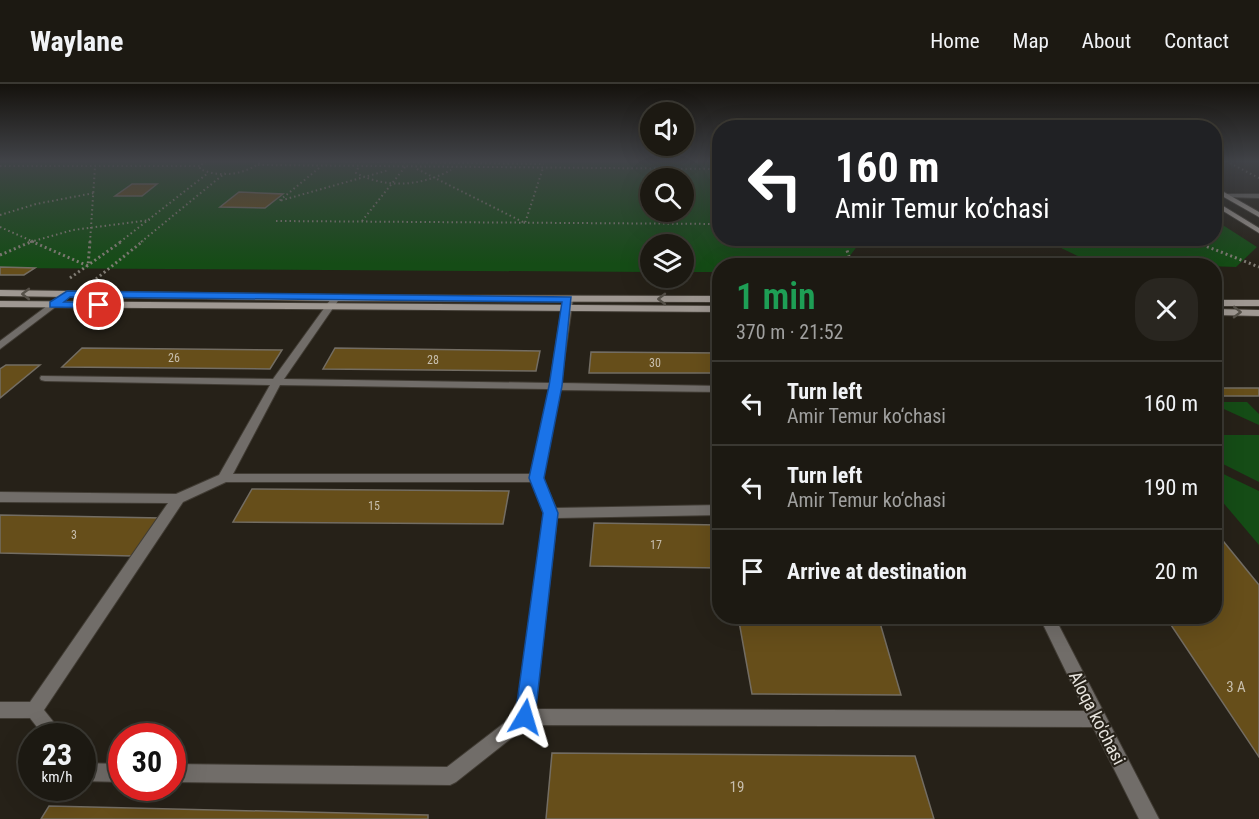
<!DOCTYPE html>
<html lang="en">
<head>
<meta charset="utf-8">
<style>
  :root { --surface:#1c1912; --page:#292620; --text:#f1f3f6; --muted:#a0a09f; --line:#3a3832 }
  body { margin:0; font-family:"Roboto Condensed",sans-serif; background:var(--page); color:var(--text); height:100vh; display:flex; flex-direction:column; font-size:22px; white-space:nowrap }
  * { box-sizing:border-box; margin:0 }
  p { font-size:20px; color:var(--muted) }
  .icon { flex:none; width:33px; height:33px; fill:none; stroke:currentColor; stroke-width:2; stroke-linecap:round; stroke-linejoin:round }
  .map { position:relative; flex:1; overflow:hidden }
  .panel { position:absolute; left:712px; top:174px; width:510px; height:366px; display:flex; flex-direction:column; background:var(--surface); border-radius:24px; box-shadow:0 6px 24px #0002,0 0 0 2px var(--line) }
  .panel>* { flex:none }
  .guide { position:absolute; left:712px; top:36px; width:510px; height:126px; border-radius:24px; box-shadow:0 6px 24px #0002,0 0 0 2px var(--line); background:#202124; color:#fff; overflow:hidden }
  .controls { position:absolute; left:640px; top:18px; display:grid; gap:12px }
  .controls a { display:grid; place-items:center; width:54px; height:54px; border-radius:50%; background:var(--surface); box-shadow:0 6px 24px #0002,0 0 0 2px var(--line); font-size:30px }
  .speed { position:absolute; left:18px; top:639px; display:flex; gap:12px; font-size:30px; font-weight:700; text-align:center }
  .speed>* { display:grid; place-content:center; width:78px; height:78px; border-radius:50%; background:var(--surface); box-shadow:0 6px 24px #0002,0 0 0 2px var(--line); line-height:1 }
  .speed small { font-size:15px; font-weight:400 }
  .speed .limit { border:9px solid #d22; background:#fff; color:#111 }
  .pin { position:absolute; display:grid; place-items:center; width:51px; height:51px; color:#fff; margin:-26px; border:3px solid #fff; border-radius:50%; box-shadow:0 2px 6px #0007 }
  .me { position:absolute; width:66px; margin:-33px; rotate:7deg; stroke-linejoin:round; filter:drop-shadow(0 0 4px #0008) }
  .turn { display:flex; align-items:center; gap:21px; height:126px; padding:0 24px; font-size:27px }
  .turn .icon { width:78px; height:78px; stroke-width:2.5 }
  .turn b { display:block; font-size:42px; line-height:51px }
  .round { display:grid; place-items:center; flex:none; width:63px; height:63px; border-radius:24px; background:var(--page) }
  .headline { display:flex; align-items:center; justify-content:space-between; height:102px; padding:0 24px }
  h1 { font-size:36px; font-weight:600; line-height:45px; color:#1e9e55 }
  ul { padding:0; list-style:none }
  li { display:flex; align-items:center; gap:18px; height:84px; padding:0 24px; border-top:2px solid var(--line) }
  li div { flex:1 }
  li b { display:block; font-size:22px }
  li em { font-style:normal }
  header { display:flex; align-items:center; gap:36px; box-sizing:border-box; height:84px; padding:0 30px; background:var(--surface); border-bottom:2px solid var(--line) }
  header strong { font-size:28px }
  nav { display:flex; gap:33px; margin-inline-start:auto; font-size:21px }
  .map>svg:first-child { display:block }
</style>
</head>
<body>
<header>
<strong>Waylane</strong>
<nav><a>Home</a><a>Map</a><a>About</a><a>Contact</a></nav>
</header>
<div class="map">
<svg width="1259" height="735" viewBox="0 0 1259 735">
  <rect width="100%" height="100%" fill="#262118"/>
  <path fill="#154c16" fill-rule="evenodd" d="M0,77H720V154H1215V136L1257,163L1236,183L1090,178L1057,162L858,161L843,181L720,182V188H684V160H651V188L0,184ZM651,94H684V128H651Z
    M1215,318H1247L1259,330V341L1215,321Z
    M1215,351H1259V398L1215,376Z
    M1215,386L1259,407V461L1215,409Z"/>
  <path fill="#664e1a" stroke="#736d63" stroke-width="1.5" d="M132,100H157L142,112H115Z
    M239,108L283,110L265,124L220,123Z
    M739,154H790L792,162L740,161Z
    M0,183L35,184L24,191H0Z
    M82,264L282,266L270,285L62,283Z
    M335,264L540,267L536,287L323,285Z
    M591,268L720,269V289H589Z
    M6,281H40L0,314V285Z
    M1215,304H1259V312H1215Z
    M252,405L509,407L503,440L233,438Z
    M0,431L161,434L133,472L0,469Z
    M594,439L720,441V484L590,482Z
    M1215,447L1259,501V673L1165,532H1215Z
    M738,532H878L901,611L752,610Z
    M552,669L915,672L934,735H546Z
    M49,722L428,731V735H41Z"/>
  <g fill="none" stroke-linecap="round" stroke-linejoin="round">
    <g stroke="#413c34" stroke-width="2">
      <path id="street" d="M1224,110H1259V114L1226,113L1224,112Z
        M67,207L70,208V212L0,265V257Z
        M336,211L340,214L284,295L550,299L563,215L568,212L573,215L561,299L720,302V308L560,306L543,394L556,424L720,421V431L557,434L535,625L1085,627L1039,532H1054L1159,735H1139L1093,643L528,641L456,698L450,701L172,698V680L447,683L517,629L544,429L532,398H226L183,418L44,626L60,646L63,652H44L30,634H0V618H30L168,419L0,418V408L176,410L219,391L270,301L45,297L41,296L40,294L41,292L273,295L333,212ZM280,301L549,305L532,390H233Z
        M82,679L122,680V698L82,697Z"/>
    </g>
    <g stroke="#413c34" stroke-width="2">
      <path id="secondary" d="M1215,103L1259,128V133L1215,108Z
        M1215,117L1259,144V149L1215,122Z
        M0,206L336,211L720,212V218L336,217L0,212Z
        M1215,216H1259V222H1215Z
        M0,217L720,222V228L0,223Z
        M1215,225L1259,226V232L1215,231Z"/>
    </g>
    <path stroke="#807c74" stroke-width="2" stroke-dasharray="1.5 3" stroke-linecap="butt" d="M206,77L200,82V85C220,94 245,91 262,77
      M305,77L544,80
      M1226,77L1259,94
      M258,81L720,85
      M0,82H200
      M319,84L279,117L389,86
      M358,84L356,89C387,105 421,102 451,86
      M417,85L525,139L543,84
      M0,131L36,120L94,109
      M276,137L720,140
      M362,137L405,83
      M0,143L34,158
      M843,154L844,158
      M1187,154L1197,158
      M30,158L73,146L150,136
      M90,158L95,83
      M120,158L208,89
      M141,158L225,89"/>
    <path stroke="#807c74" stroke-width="3" stroke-dasharray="2 3" stroke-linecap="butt" d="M31,157L88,182L90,157
      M844,157L852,182
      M1193,157L1259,183
      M0,171L33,157
      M70,194L122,157
      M96,195L143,157"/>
    <use href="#street" fill="#716d69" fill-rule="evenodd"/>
    <use href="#secondary" fill="#9f9892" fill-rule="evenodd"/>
  </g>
  <defs><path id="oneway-chevron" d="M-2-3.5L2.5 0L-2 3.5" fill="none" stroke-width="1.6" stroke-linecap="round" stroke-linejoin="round" transform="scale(1.5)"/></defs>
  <g stroke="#565149">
    <use href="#oneway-chevron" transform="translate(26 210) rotate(-180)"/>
    <use href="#oneway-chevron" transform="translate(662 215) rotate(180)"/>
    <use href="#oneway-chevron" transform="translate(1237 228) rotate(1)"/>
  </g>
  <linearGradient id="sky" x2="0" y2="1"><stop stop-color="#15120d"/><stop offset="0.43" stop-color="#414348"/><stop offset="1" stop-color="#414348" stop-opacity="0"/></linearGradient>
  <rect width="1259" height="180" fill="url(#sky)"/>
  <path fill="#1a73e8" stroke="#114b97" stroke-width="1.5" d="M67,207L571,213L562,302L544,394L558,429L535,633L532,639L525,642L518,639L515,633L543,429L529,394L549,302L562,218L70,213L64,218H99L104,221L99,224L50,223V218Z"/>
  <g text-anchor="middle" stroke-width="4.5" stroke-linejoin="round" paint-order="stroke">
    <g font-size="12" fill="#c7bead">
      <text x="174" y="278">26</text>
      <text x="433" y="280">28</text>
      <text x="655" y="283">30</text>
      <text x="374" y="426">15</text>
      <text x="74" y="455">3</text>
      <text x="656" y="465">17</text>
    </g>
    <g font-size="15" fill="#c7bead">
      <text x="1236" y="608">3 А</text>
      <text x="737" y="708">19</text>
    </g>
    <g font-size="18" fill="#e7e4de" stroke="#262118">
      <text transform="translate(1097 634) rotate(63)" y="6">Aloqa ko'chasi</text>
    </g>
  </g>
</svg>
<div class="controls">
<a><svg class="icon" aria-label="sound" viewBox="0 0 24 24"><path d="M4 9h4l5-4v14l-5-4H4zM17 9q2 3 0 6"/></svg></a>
<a><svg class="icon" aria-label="search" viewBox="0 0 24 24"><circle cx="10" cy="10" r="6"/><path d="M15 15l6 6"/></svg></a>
<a><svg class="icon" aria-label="layers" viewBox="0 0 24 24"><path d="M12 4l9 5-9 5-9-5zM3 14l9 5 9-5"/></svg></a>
</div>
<div class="speed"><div>23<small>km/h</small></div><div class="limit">30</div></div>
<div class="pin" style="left:99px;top:221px;background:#d93025"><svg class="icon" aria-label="arrive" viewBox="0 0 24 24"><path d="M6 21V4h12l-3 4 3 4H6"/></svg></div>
<svg class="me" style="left:525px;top:633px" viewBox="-20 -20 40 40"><path d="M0-17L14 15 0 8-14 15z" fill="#1a73e8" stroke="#fff" stroke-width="4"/></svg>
<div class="guide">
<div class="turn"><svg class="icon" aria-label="left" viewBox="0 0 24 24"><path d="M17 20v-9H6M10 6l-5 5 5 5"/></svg><div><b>160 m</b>Amir Temur ko‘chasi</div></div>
</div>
<section class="panel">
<div class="headline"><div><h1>1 min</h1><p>370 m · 21:52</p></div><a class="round"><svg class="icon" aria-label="close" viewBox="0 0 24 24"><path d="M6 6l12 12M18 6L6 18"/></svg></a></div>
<ul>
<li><svg class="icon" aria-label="left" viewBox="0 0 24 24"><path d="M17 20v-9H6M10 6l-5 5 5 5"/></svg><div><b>Turn left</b><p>Amir Temur ko‘chasi</p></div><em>160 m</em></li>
<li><svg class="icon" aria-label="left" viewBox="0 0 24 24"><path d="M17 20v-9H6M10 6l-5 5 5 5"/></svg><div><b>Turn left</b><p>Amir Temur ko‘chasi</p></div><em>190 m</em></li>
<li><svg class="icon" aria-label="arrive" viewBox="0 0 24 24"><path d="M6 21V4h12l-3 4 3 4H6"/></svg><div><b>Arrive at destination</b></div><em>20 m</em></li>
</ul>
</section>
</div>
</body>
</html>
